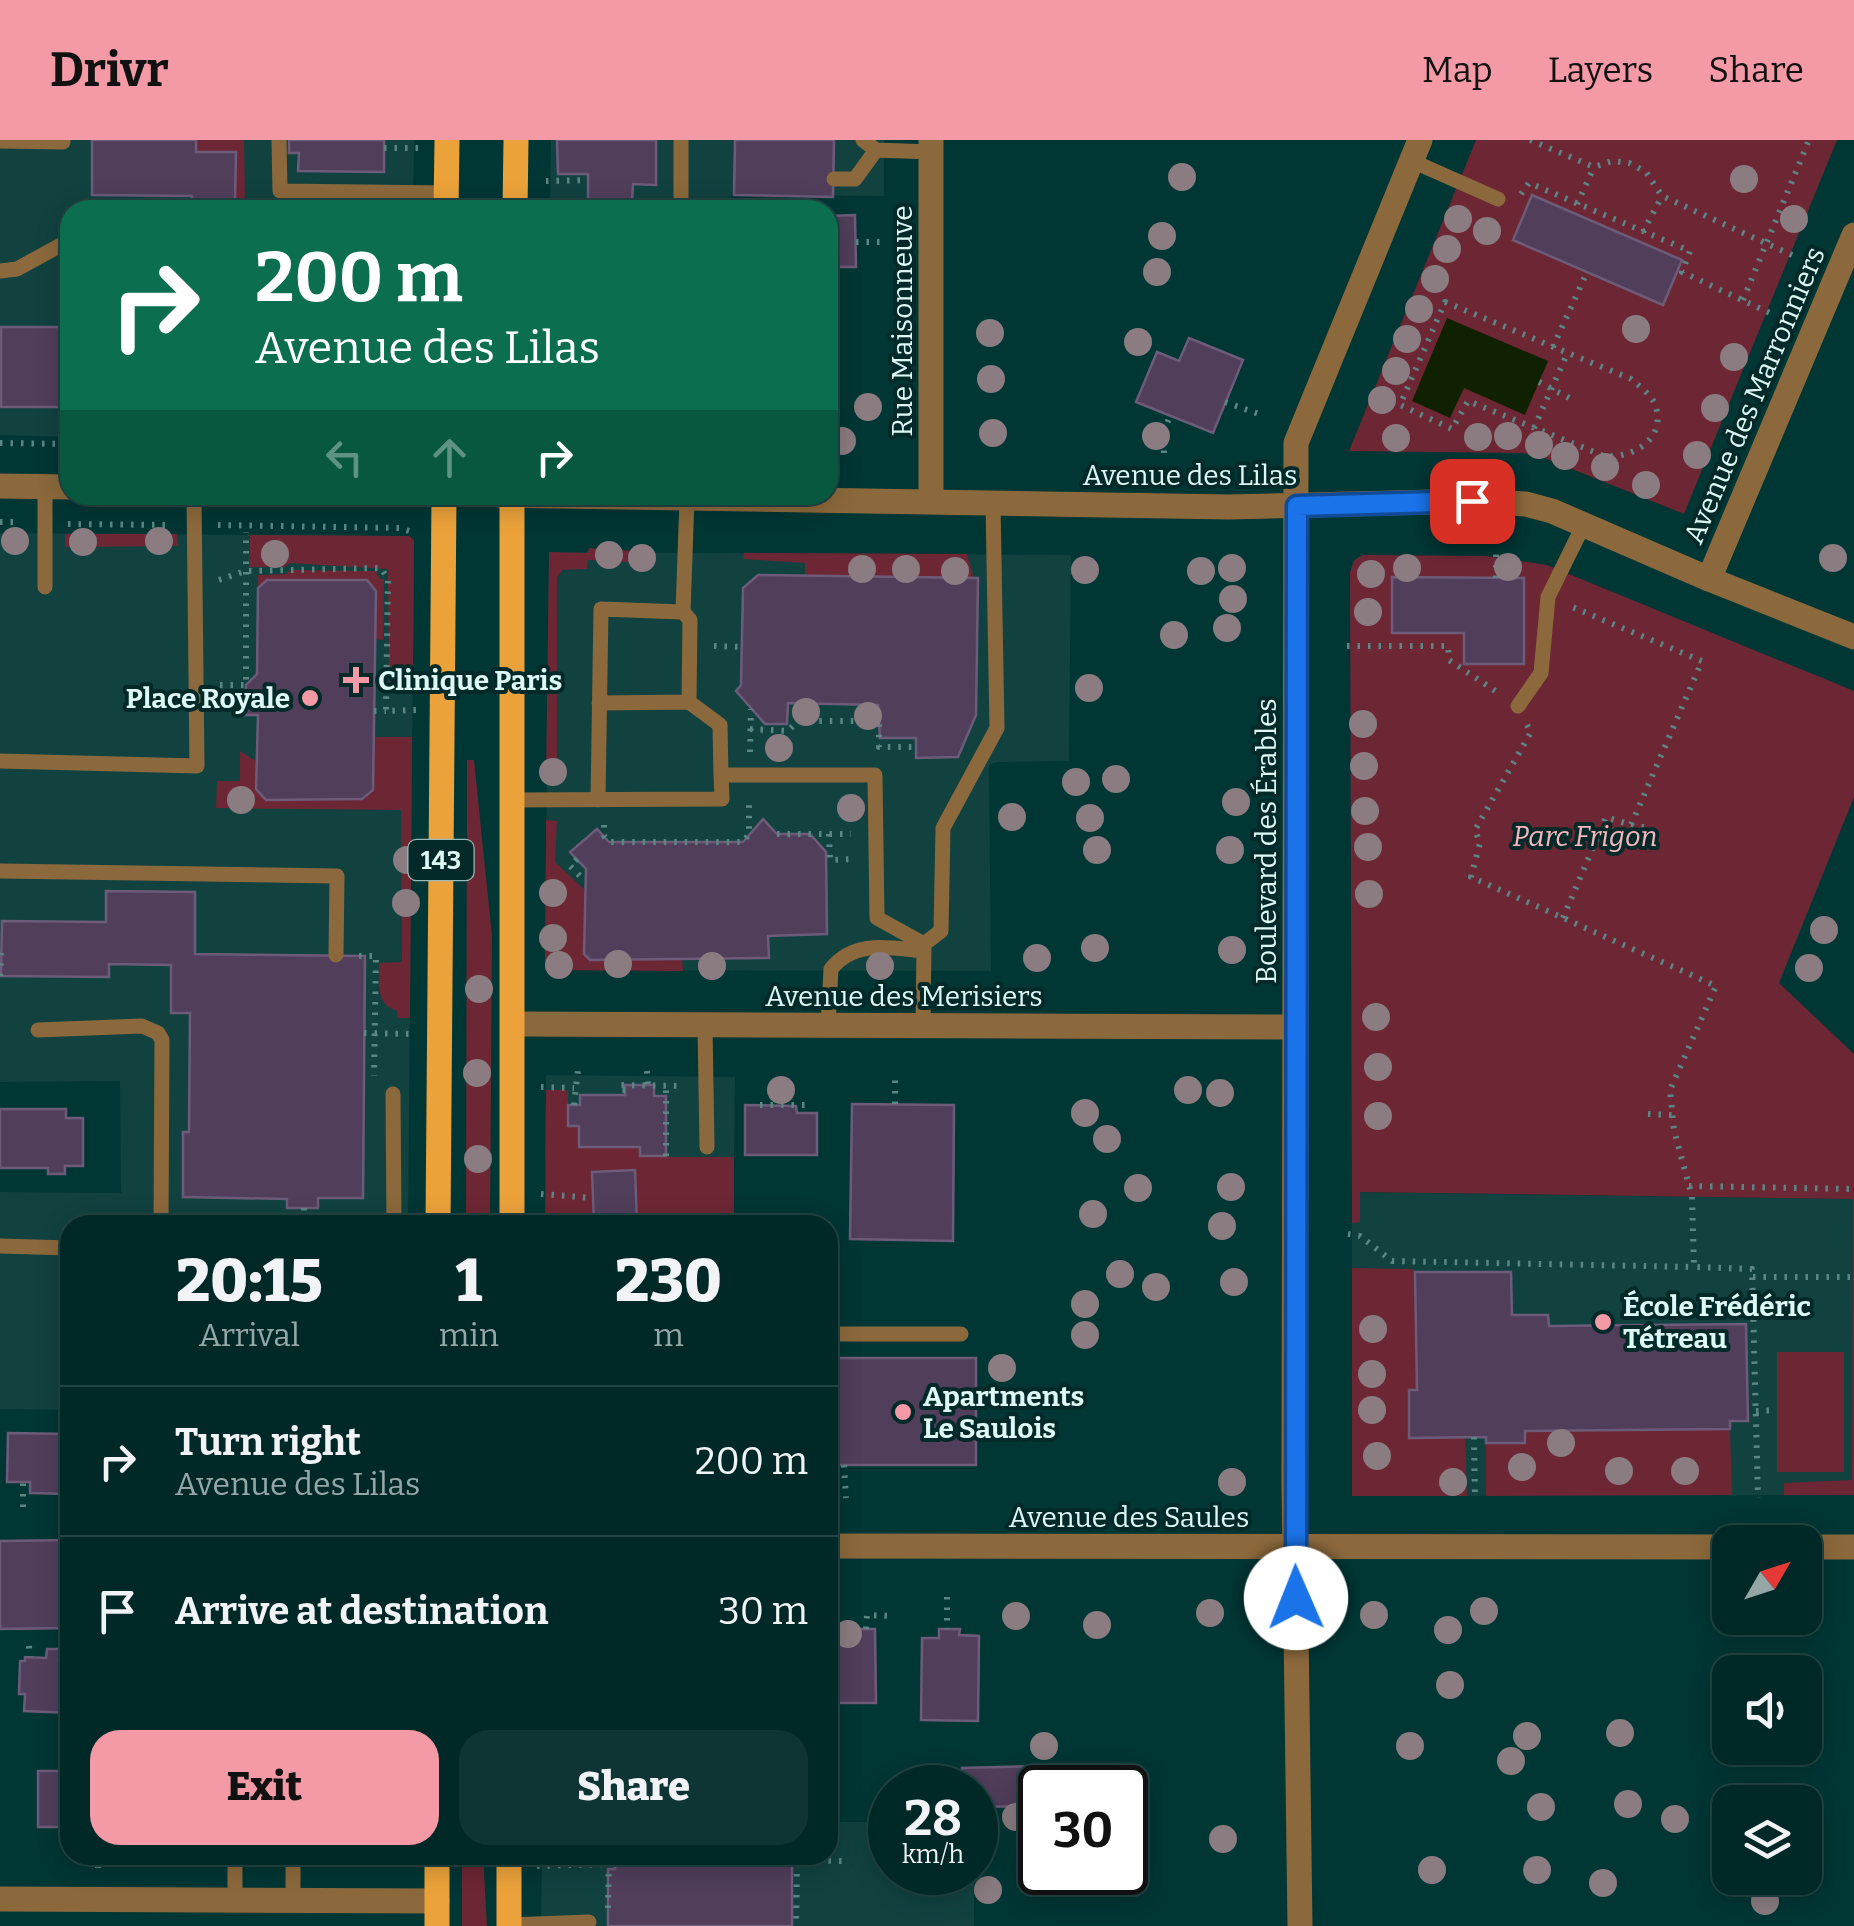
<!DOCTYPE html>
<html lang="en">
<head>
<meta charset="utf-8">
<style>
  :root { --surface:#002827; --page:#0e3433; --text:#f1f3f6; --muted:#95a6a7; --line:#244; --accent:#f49aa6 }
  body { margin:0; font-family:Bitter,serif; background:var(--page); color:var(--text); height:100vh; display:flex; flex-direction:column; font-size:38px; white-space:nowrap }
  * { box-sizing:border-box; margin:0 }
  p { font-size:32px; color:var(--muted) }
  .icon { flex:none; width:55px; height:55px; fill:none; stroke:currentColor; stroke-width:2; stroke-linecap:round; stroke-linejoin:round }
  .map { position:relative; flex:1; overflow:hidden }
  .side { position:absolute; left:60px; top:1075px; width:778px; height:650px; display:flex; flex-direction:column; background:var(--surface); border-radius:30px; box-shadow:0 5px 25px #0003,0 0 0 2px var(--line) }
  .side>* { flex:none }
  .guide { position:absolute; left:60px; top:60px; width:778px; height:305px; border-radius:30px; box-shadow:0 5px 25px #0003,0 0 0 2px var(--line); background:#0b6e4f; color:#fff; overflow:hidden }
  .needle { width:65px; rotate:51deg }
  .buttons { position:absolute; left:1712px; top:1385px; display:grid; gap:20px }
  .buttons a { display:grid; place-items:center; width:110px; height:110px; border-radius:20px; background:var(--surface); box-shadow:0 5px 25px #0003,0 0 0 2px var(--line); font-size:50px }
  .speed { position:absolute; left:868px; top:1625px; display:flex; gap:20px; font-size:50px; font-weight:700; text-align:center }
  .speed>* { display:grid; place-content:center; width:130px; height:130px; border-radius:50%; background:var(--surface); box-shadow:0 5px 25px #0003,0 0 0 2px var(--line); line-height:1 }
  .speed small { font-size:25px; font-weight:400 }
  .speed .limit { border:5px solid #111; border-radius:15px; background:#fff; color:#111 }
  .pin { position:absolute; display:grid; place-items:center; width:85px; height:85px; color:#fff; margin:-42px; border-radius:20px; box-shadow:0 5px 15px #0006 }
  .me { position:absolute; width:110px; margin:-55px; rotate:359deg; stroke-linejoin:round; filter:drop-shadow(0 0 8px #0008) }
  .turn { display:flex; align-items:center; gap:35px; height:210px; padding:0 30px; font-size:45px }
  .turn .icon { width:130px; height:130px; stroke-width:2.5 }
  .turn b { display:block; font-size:70px; line-height:85px }
  .lanes { display:flex; align-items:center; height:95px; padding:0 30px; background:#0003; justify-content:center; gap:50px; direction:ltr }
  .lanes .off { opacity:.35 }
  .eta { display:flex; justify-content:space-evenly; align-items:center; height:170px; text-align:center }
  .eta b { font-size:60px; font-weight:800; line-height:70px }
  .button { display:flex; gap:20px; margin-top:auto; padding:20px 30px }
  .button a { flex:1; height:115px; border-radius:30px; background:var(--accent); color:#111; font-size:40px; font-weight:800; line-height:115px; text-align:center }
  .button a+a { background:var(--page); color:var(--text) }
  ul { padding:0; list-style:none }
  li { display:flex; align-items:center; gap:30px; height:150px; padding:0 30px; border-top:2px solid var(--line) }
  li div { flex:1 }
  li b { display:block; font-size:38px }
  li em { font-style:normal }
  header { display:flex; align-items:center; gap:60px; box-sizing:border-box; height:140px; padding:0 50px; background:var(--accent); color:#111 }
  header strong { font-size:48px }
  nav { display:flex; gap:55px; margin-inline-start:auto; font-size:35px }
  .map>svg:first-child { display:block }
</style>
</head>
<body>
<header>
<strong>Drivr</strong>
<nav><a>Map</a><a>Layers</a><a>Share</a></nav>
</header>
<div class="map">
<svg width="1854" height="1786" viewBox="0 0 1854 1786">
  <rect width="100%" height="100%" fill="#003634"/>
  <path fill="#114240" d="M0,0H414L413,70H70V297L0,295Z
    M551,0H884V56L734,55H731V70H550Z
    M0,393L409,396L414,400L408,1085H70V1270L0,1269V1052L121,1053L120,941L0,942Z
    M549,412L1071,415L1069,621L997,622L989,625L991,831L545,830Z
    M546,935L735,937L734,1022H545Z
    M1352,1052L1854,1059L1853,1355L1352,1356Z
    M828,1682H890V1732L974,1733V1786H541L542,1715H828Z"/>
  <path fill="#6d2634" d="M196,0H244L245,63L326,67L327,70H235V13L196,12Z
    M1476,0H1837L1684,374L1542,317L1523,313L1349,311Z
    M65,394H177L178,406L65,407Z
    M250,395L409,396L414,400L413,546L389,544L388,429L290,423L285,427H249Z
    M589,408L651,412L648,423L588,420L587,429L562,430L557,438V638L546,639L549,412L587,413Z
    M744,413L967,414L974,438L805,435V423L743,419Z
    M1363,415L1486,416L1547,425L1854,551V657L1779,843L1854,914V1355H1784V1343L1852,1340L1853,1059L1360,1052V1082L1352,1083L1350,432L1354,420Z
    M291,430L376,431L380,439H384L383,500L375,499L376,451L367,440H268L258,448V435L286,434Z
    M374,597H412L410,878H398L397,871C374,863 380,844 379,823L402,822L401,670L216,668L217,641H240V611L256,621V649L266,660L362,659L373,650Z
    M467,620H474L492,796L490,1085H466Z
    M546,680L557,681L555,722L585,750L584,814L682,819L683,831L545,830Z
    M546,950H568V986H579L580,1007H640L670,1017H734V1085H545Z
    M1352,1128L1414,1129L1417,1250H1409V1297H1465L1467,1356H1352Z
    M1777,1212H1844V1332H1777Z
    M1730,1289L1732,1355L1486,1356V1303H1524L1525,1291Z
    M462,1715H483L487,1786H462Z"/>
  <path fill="#0f2100" d="M1447,178L1548,221L1525,275L1464,248L1450,278L1412,261Z"/>
  <path fill="#503e5b" stroke="#6d5b7a" stroke-width="2.5" d="M92,0H196V12H236L235,62H192V56L92,55Z
    M289,0H384V32L298,31L299,13H289Z
    M557,0H656V45L633,44L632,62L588,63V34H558Z
    M735,0H834L833,57L734,55Z
    M1532,55L1682,120L1663,165L1513,100Z
    M632,62L633,70H593L594,63Z
    M855,75L856,127H828V76Z
    M1,187H70V267H1Z
    M1189,198L1243,220L1213,293L1136,262L1157,212L1179,221Z
    M758,435L978,438L976,575L958,617L916,618V598H880L878,565L788,563L787,584H765L736,551L741,545L743,448Z
    M1392,437L1524,438V524H1464V493H1392Z
    M267,440H367L376,451L373,650L362,659L266,660L256,649L258,575H244L246,545L257,534L258,448Z
    M763,679L777,694H810L826,712L827,794L768,796L769,818L590,820L584,814L586,729L570,712L597,689L609,702H743Z
    M106,751L195,752V814L365,816L363,1058H318V1068H287V1059L183,1057V992H189L190,873H171V825L109,824V837L1,836L2,781L106,782Z
    M625,945H654V956H666V1016H640V1007H579V986H568V965H580V955H625Z
    M852,964L954,965L953,1101L850,1099Z
    M745,965L796,966L797,973H817V1015H745Z
    M0,969H66V978H83V1026H65V1034H48V1028H0Z
    M635,1030L637,1084L594,1085L592,1032Z
    M1415,1132H1511L1512,1175H1548L1549,1186L1746,1184L1748,1281H1730V1289L1525,1291V1303H1486V1297L1409,1298V1250H1417Z
    M830,1218H976V1325H830Z
    M8,1293L70,1294V1354L30,1353V1342H7Z
    M70,1400V1488L0,1489V1401Z
    M857,1489H875L876,1563H828V1499H857Z
    M939,1489H960L959,1495L979,1496L978,1581L921,1580L922,1498H939Z
    M47,1509H60L59,1520L70,1521V1573L24,1571L25,1554H19L20,1521H25V1517L46,1518Z
    M1037,1626L1038,1666L975,1667V1648H963L962,1628Z
    M38,1631H70V1697H66V1687H38Z
    M615,1723L792,1725V1786H608V1729H615Z"/>
  <g fill="none" stroke-linecap="round" stroke-linejoin="round">
    <path stroke="#5b8684" stroke-width="6" stroke-dasharray="2.5 8" stroke-linecap="butt" d="M1530,0L1594,27L1612,21L1629,23L1646,32L1662,56L1794,116
      M384,8H418
      M546,41L588,40
      M1521,54L1529,43L1690,111L1682,132L1770,173
      M1577,64L1594,27
      M1643,92L1662,56
      M856,102H886
      M1743,160L1809,0
      M1445,162L1631,239C1639,246 1649,253 1654,262C1669,297 1634,319 1604,316L1468,261L1452,289L1400,265Z
      M1553,207L1587,132
      M1539,242L1573,260
      M1225,262L1259,274
      M1534,288L1567,214
      M0,303L70,304
      M1164,313V291L1170,276
      M0,382H21
      M68,384L171,385
      M218,385L400,388L415,393
      M1496,438V412
      M219,440L245,431L381,428L388,439L386,571L416,570
      M714,506L742,507
      M1347,506H1448L1449,520L1500,554
      M220,545H246V392
      M374,571H386
      M1527,585L1531,592L1475,690L1480,703L1471,737L1716,846L1670,950L1674,990L1692,1057L1694,1127L1752,1129L1758,1358
      M750,589L788,591L798,581H879V607H916
      M750,612L751,569
      M604,685V696L609,702H743L749,694V665
      M1631,685L1649,688
      M1602,686L1643,704
      M777,694H851
      M829,694L830,720L853,719
      M577,719L570,726L585,741
      M1563,778L1606,677L1631,685L1702,521L1572,467
      M359,816H376L374,936
      M0,836L1,813
      M364,893L414,894
      M647,931L648,945
      M541,947L574,948
      M625,950H620L621,945L684,946
      M895,964V933
      M574,965L578,930
      M760,965H807
      M1648,974L1672,975
      M666,1016V946
      M1689,1046L1854,1049
      M541,1054L593,1058
      M304,1068V1085
      M1348,1094L1360,1096L1392,1121L1694,1127
      M1753,1137H1854
      M1756,1271L1777,1270
      M1474,1297L1475,1359
      M844,1325L846,1358
      M23,1367V1342
      M947,1457V1489
      M866,1489L867,1475L891,1476
      M29,1506L30,1517
      M98,1715V1728
      M797,1720L842,1721
      M537,1726L609,1724
      M608,1768L609,1718L797,1720L796,1786"/>
    <path stroke="#8c693c" stroke-width="15" d="M279,0L280,51L447,53
      M681,0V70
      M863,0L876,10L931,12
      M0,1L63,2
      M1412,21L1498,59
      M834,39H855L876,10
      M0,131L17,129L70,100
      M45,346V447
      M687,359L683,472L690,480L689,562
      M599,563L689,562L720,585L721,635
      M1518,566L1541,533L1548,457L1584,384
      M0,621L197,626L194,355
      M512,660L722,659L721,635H875L877,778L924,804
      M598,660L601,469L683,472
      M0,731L337,736L336,815
      M924,804L941,791L943,688L997,588L993,363
      M705,886L707,1007
      M828,886L831,829C855,799 890,808 924,811
      M923,886L924,804
      M38,890L142,886L158,893L162,900L161,1085
      M393,954L394,1085
      M0,1106L70,1108
      M828,1194H961
      M235,1761V1715
      M293,1761V1715
      M509,1785L589,1782"/>
    <path stroke="#8c693c" stroke-width="25" d="M931,361V0
      M1709,439L1854,95
      M513,884L1295,887
      M828,1406L1730,1407
      M1805,1407H1854
      M0,1759L437,1761
      M1300,1786L1294,1341L1296,303L1420,0"/>
    <path stroke="#8c693c" stroke-width="25" d="M0,346L70,347
      M499,355L1229,367L1472,361L1526,364L1552,371L1709,439L1854,497"/>
    <path stroke="#eba23a" stroke-width="25" d="M446,70L447,0
      M515,70L516,0
      M438,1085L444,355
      M512,1085V355
      M437,1715V1786
      M509,1715V1786"/>
  </g>
  <g fill="#8a7c80">
    <circle cx="1182" cy="37" r="14"/>
    <circle cx="1744" cy="39" r="14"/>
    <circle cx="1458" cy="79" r="14"/>
    <circle cx="1794" cy="79" r="14"/>
    <circle cx="1487" cy="91" r="14"/>
    <circle cx="1162" cy="96" r="14"/>
    <circle cx="1447" cy="109" r="14"/>
    <circle cx="1157" cy="132" r="14"/>
    <circle cx="1435" cy="139" r="14"/>
    <circle cx="1419" cy="169" r="14"/>
    <circle cx="1636" cy="189" r="14"/>
    <circle cx="990" cy="193" r="14"/>
    <circle cx="1407" cy="199" r="14"/>
    <circle cx="1138" cy="202" r="14"/>
    <circle cx="1734" cy="217" r="14"/>
    <circle cx="1396" cy="231" r="14"/>
    <circle cx="991" cy="239" r="14"/>
    <circle cx="1382" cy="260" r="14"/>
    <circle cx="868" cy="267" r="14"/>
    <circle cx="1715" cy="268" r="14"/>
    <circle cx="993" cy="293" r="14"/>
    <circle cx="1156" cy="296" r="14"/>
    <circle cx="1508" cy="296" r="14"/>
    <circle cx="1478" cy="297" r="14"/>
    <circle cx="1396" cy="298" r="14"/>
    <circle cx="842" cy="301" r="14"/>
    <circle cx="1539" cy="305" r="14"/>
    <circle cx="1697" cy="315" r="14"/>
    <circle cx="1565" cy="316" r="14"/>
    <circle cx="1605" cy="327" r="14"/>
    <circle cx="1646" cy="345" r="14"/>
    <circle cx="15" cy="401" r="14"/>
    <circle cx="159" cy="401" r="14"/>
    <circle cx="83" cy="402" r="14"/>
    <circle cx="275" cy="414" r="14"/>
    <circle cx="609" cy="415" r="14"/>
    <circle cx="642" cy="418" r="14"/>
    <circle cx="1833" cy="418" r="14"/>
    <circle cx="1508" cy="427" r="14"/>
    <circle cx="1232" cy="428" r="14"/>
    <circle cx="1407" cy="428" r="14"/>
    <circle cx="862" cy="429" r="14"/>
    <circle cx="906" cy="429" r="14"/>
    <circle cx="1085" cy="430" r="14"/>
    <circle cx="955" cy="431" r="14"/>
    <circle cx="1201" cy="431" r="14"/>
    <circle cx="1371" cy="434" r="14"/>
    <circle cx="1233" cy="459" r="14"/>
    <circle cx="1368" cy="472" r="14"/>
    <circle cx="1227" cy="488" r="14"/>
    <circle cx="1174" cy="495" r="14"/>
    <circle cx="1089" cy="548" r="14"/>
    <circle cx="806" cy="572" r="14"/>
    <circle cx="868" cy="576" r="14"/>
    <circle cx="1363" cy="584" r="14"/>
    <circle cx="779" cy="608" r="14"/>
    <circle cx="1364" cy="626" r="14"/>
    <circle cx="553" cy="632" r="14"/>
    <circle cx="1116" cy="639" r="14"/>
    <circle cx="1076" cy="642" r="14"/>
    <circle cx="241" cy="660" r="14"/>
    <circle cx="1236" cy="662" r="14"/>
    <circle cx="851" cy="668" r="14"/>
    <circle cx="1365" cy="671" r="14"/>
    <circle cx="1012" cy="677" r="14"/>
    <circle cx="1090" cy="678" r="14"/>
    <circle cx="1368" cy="707" r="14"/>
    <circle cx="1097" cy="710" r="14"/>
    <circle cx="1230" cy="710" r="14"/>
    <circle cx="407" cy="720" r="14"/>
    <circle cx="553" cy="753" r="14"/>
    <circle cx="1369" cy="754" r="14"/>
    <circle cx="406" cy="763" r="14"/>
    <circle cx="1824" cy="790" r="14"/>
    <circle cx="553" cy="798" r="14"/>
    <circle cx="1095" cy="808" r="14"/>
    <circle cx="1232" cy="810" r="14"/>
    <circle cx="1037" cy="818" r="14"/>
    <circle cx="618" cy="824" r="14"/>
    <circle cx="559" cy="825" r="14"/>
    <circle cx="712" cy="826" r="14"/>
    <circle cx="880" cy="826" r="14"/>
    <circle cx="1809" cy="828" r="14"/>
    <circle cx="479" cy="849" r="14"/>
    <circle cx="1376" cy="877" r="14"/>
    <circle cx="1378" cy="927" r="14"/>
    <circle cx="477" cy="933" r="14"/>
    <circle cx="781" cy="950" r="14"/>
    <circle cx="1188" cy="950" r="14"/>
    <circle cx="1220" cy="953" r="14"/>
    <circle cx="1085" cy="973" r="14"/>
    <circle cx="1378" cy="976" r="14"/>
    <circle cx="1107" cy="999" r="14"/>
    <circle cx="478" cy="1019" r="14"/>
    <circle cx="1231" cy="1047" r="14"/>
    <circle cx="1138" cy="1048" r="14"/>
    <circle cx="1093" cy="1074" r="14"/>
    <circle cx="1222" cy="1086" r="14"/>
    <circle cx="1120" cy="1134" r="14"/>
    <circle cx="1234" cy="1142" r="14"/>
    <circle cx="1156" cy="1147" r="14"/>
    <circle cx="1085" cy="1164" r="14"/>
    <circle cx="1373" cy="1189" r="14"/>
    <circle cx="1085" cy="1195" r="14"/>
    <circle cx="1002" cy="1228" r="14"/>
    <circle cx="1372" cy="1234" r="14"/>
    <circle cx="1372" cy="1270" r="14"/>
    <circle cx="1561" cy="1303" r="14"/>
    <circle cx="1377" cy="1316" r="14"/>
    <circle cx="1522" cy="1327" r="14"/>
    <circle cx="1619" cy="1331" r="14"/>
    <circle cx="1685" cy="1331" r="14"/>
    <circle cx="1232" cy="1342" r="14"/>
    <circle cx="1453" cy="1342" r="14"/>
    <circle cx="1484" cy="1471" r="14"/>
    <circle cx="1210" cy="1473" r="14"/>
    <circle cx="1374" cy="1475" r="14"/>
    <circle cx="1016" cy="1476" r="14"/>
    <circle cx="1097" cy="1485" r="14"/>
    <circle cx="1448" cy="1490" r="14"/>
    <circle cx="848" cy="1494" r="14"/>
    <circle cx="1450" cy="1545" r="14"/>
    <circle cx="1620" cy="1593" r="14"/>
    <circle cx="1527" cy="1596" r="14"/>
    <circle cx="1044" cy="1606" r="14"/>
    <circle cx="1410" cy="1606" r="14"/>
    <circle cx="1511" cy="1621" r="14"/>
    <circle cx="1628" cy="1664" r="14"/>
    <circle cx="1541" cy="1667" r="14"/>
    <circle cx="1016" cy="1677" r="14"/>
    <circle cx="1675" cy="1679" r="14"/>
    <circle cx="1223" cy="1699" r="14"/>
    <circle cx="1432" cy="1730" r="14"/>
    <circle cx="1537" cy="1730" r="14"/>
    <circle cx="1603" cy="1743" r="14"/>
    <circle cx="988" cy="1750" r="14"/>
    <circle cx="1765" cy="1761" r="14"/>
  </g>
  <g fill="none" stroke-linecap="round" stroke-linejoin="round">
    <g stroke="#114b97" stroke-width="25">
      <path id="route" d="M1296,1458L1297,366L1472,361"/>
    </g>
    <use href="#route" stroke="#1a73e8" stroke-width="18"/>
  </g>
  <g fill="#f49aa6" stroke="#032a29" stroke-width="4">
    <path d="M351 525h10v10h10v10h-10v10h-10v-10h-10v-10h10z"/>
    <circle cx="310" cy="558" r="10"/>
    <circle cx="1603" cy="1182" r="10"/>
    <circle cx="903" cy="1272" r="10"/>
  </g>
  <g text-anchor="middle" stroke-width="8" stroke-linejoin="round" paint-order="stroke">
    <rect fill="#032a29" stroke="#9cbab8" stroke-width="2.5" x="408.5" y="700" width="65" height="40" rx="8"/>
    <g font-size="25" font-weight="bold" fill="#def8f6">
      <text x="441" y="729">143</text>
    </g>
    <g font-size="28" fill="#def8f6" stroke="#032a29">
      <text transform="translate(902 181) rotate(-90)" y="10">Rue Maisonneuve</text>
      <text transform="translate(1754 255) rotate(-67)" y="10">Avenue des Marronniers</text>
      <text x="1190" y="345">Avenue des Lilas</text>
      <text transform="translate(1266 701) rotate(-90)" y="10">Boulevard des Érables</text>
      <text x="904" y="866">Avenue des Merisiers</text>
      <text x="1129" y="1387">Avenue des Saules</text>
    </g>
    <g font-size="28" font-weight="bold" fill="#def8f6" stroke="#032a29" text-anchor="start">
      <text x="378" y="550">Clinique Paris</text>
      <text x="290" y="568" text-anchor="end">Place Royale</text>
      <text x="1623" y="1176">École Frédéric<tspan x="1623" dy="32">Tétreau</tspan></text>
      <text x="923" y="1266">Apartments<tspan x="923" dy="32">Le Saulois</tspan></text>
    </g>
    <g font-size="28" font-style="italic" fill="#fab6be" stroke="#032a29">
      <text x="1585" y="706">Parc Frigon</text>
    </g>
  </g>
</svg>
<div class="buttons">
<a><svg class="needle" viewBox="-14 -14 28 28"><path d="M0-13l5 13h-10z" fill="#e53935"/><path d="M0 13l5-13h-10z" fill="#95a6a7"/></svg></a>
<a><svg class="icon" aria-label="sound" viewBox="0 0 24 24"><path d="M4 9h4l5-4v14l-5-4H4zM17 9q2 3 0 6"/></svg></a>
<a><svg class="icon" aria-label="layers" viewBox="0 0 24 24"><path d="M12 4l9 5-9 5-9-5zM3 14l9 5 9-5"/></svg></a>
</div>
<div class="speed"><div>28<small>km/h</small></div><div class="limit">30</div></div>
<div class="pin" style="left:1472px;top:361px;background:#d93025"><svg class="icon" aria-label="arrive" viewBox="0 0 24 24"><path d="M6 21V4h12l-3 4 3 4H6"/></svg></div>
<svg class="me" style="left:1296px;top:1458px" viewBox="-20 -20 40 40"><circle r="19" fill="#fff"/><path d="M0-13L10 11 0 6-10 11z" fill="#1a73e8"/></svg>
<div class="guide">
<div class="turn"><svg class="icon" aria-label="right" viewBox="0 0 24 24"><path d="M7 20v-9h11M14 6l5 5-5 5"/></svg><div><b>200 m</b>Avenue des Lilas</div></div>
<div class="lanes"><svg class="icon off" aria-label="left" viewBox="0 0 24 24"><path d="M17 20v-9H6M10 6l-5 5 5 5"/></svg><svg class="icon off" aria-label="ahead" viewBox="0 0 24 24"><path d="M12 20V5M6 11l6-6 6 6"/></svg><svg class="icon" aria-label="right" viewBox="0 0 24 24"><path d="M7 20v-9h11M14 6l5 5-5 5"/></svg></div>
</div>
<section class="side">
<div class="eta">
<div><b>20:15</b><p>Arrival</p></div>
<div><b>1</b><p>min</p></div>
<div><b>230</b><p>m</p></div>
</div>
<ul>
<li><svg class="icon" aria-label="right" viewBox="0 0 24 24"><path d="M7 20v-9h11M14 6l5 5-5 5"/></svg><div><b>Turn right</b><p>Avenue des Lilas</p></div><em>200 m</em></li>
<li><svg class="icon" aria-label="arrive" viewBox="0 0 24 24"><path d="M6 21V4h12l-3 4 3 4H6"/></svg><div><b>Arrive at destination</b></div><em>30 m</em></li>
</ul>
<div class="button"><a>Exit</a><a>Share</a></div>
</section>
</div>
</body>
</html>
